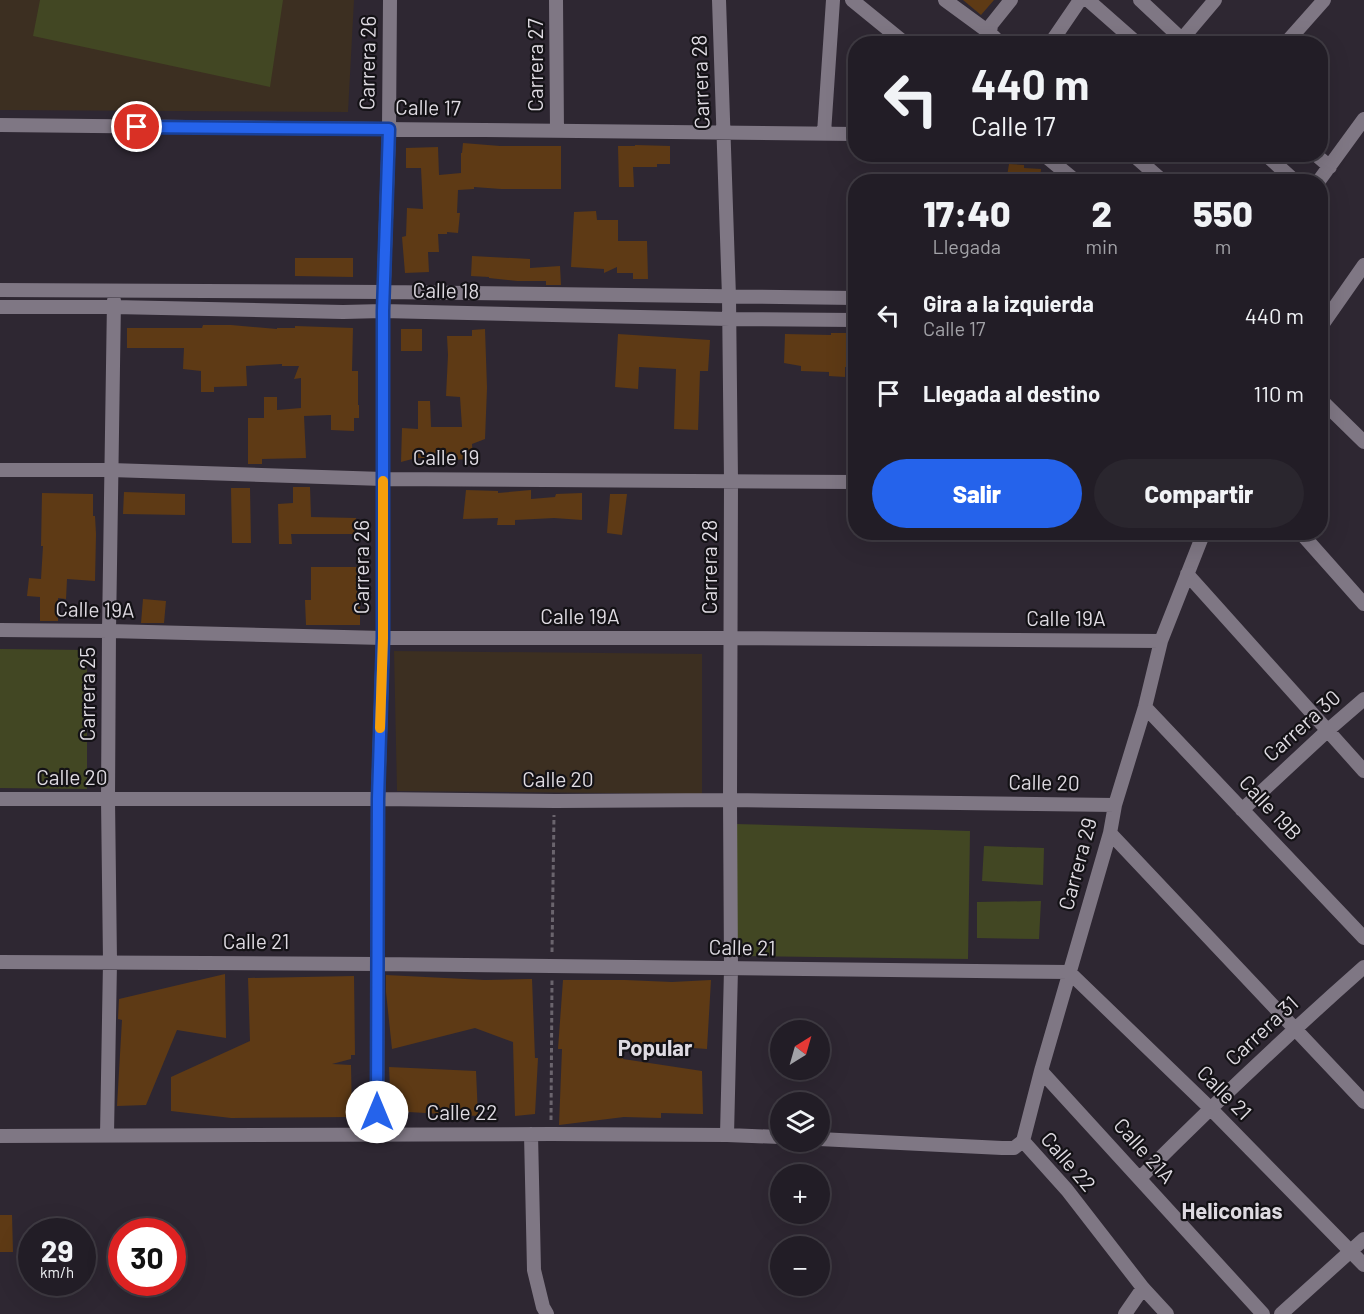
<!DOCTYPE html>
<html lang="es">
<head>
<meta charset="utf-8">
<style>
  :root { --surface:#221d26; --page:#2a262e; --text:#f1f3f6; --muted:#a2a2a7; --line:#3f3b43; --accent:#2563eb }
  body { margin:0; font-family:Barlow,sans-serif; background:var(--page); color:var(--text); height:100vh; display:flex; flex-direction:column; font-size:22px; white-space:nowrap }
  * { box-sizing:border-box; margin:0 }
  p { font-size:20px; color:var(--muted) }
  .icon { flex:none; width:33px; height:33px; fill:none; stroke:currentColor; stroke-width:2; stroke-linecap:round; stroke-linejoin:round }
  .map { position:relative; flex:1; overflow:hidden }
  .panel { position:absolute; left:848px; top:174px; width:480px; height:366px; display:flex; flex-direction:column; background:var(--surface); border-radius:24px; box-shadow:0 6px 24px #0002,0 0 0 2px var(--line) }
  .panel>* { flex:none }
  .hud { position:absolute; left:848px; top:36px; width:480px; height:126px; border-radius:24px; box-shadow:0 6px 24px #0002,0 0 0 2px var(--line); background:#221d26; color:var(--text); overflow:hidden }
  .needle { width:39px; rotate:37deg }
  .tools { position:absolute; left:770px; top:1020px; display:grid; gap:12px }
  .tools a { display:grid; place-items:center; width:60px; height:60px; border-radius:50%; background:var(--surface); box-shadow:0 6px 24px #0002,0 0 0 2px var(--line); font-size:30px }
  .speed { position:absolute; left:18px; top:1218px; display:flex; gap:12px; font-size:30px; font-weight:700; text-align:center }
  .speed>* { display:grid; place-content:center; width:78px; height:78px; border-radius:50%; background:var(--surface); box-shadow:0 6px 24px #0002,0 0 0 2px var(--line); line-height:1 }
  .speed small { font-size:15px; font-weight:400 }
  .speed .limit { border:9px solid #d22; background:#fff; color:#111 }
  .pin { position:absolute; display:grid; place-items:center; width:51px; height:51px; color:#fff; margin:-26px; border:3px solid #fff; border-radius:50%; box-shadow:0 2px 6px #0007 }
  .me { position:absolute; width:66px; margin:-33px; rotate:0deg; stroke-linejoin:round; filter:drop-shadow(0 0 4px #0008) }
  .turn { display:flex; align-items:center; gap:21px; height:126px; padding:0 24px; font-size:27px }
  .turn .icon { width:78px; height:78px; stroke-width:2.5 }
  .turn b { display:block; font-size:42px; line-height:51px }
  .eta { display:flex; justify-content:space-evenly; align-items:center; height:102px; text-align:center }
  .eta b { font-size:36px; font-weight:800; line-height:42px }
  .button { display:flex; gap:12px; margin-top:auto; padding:12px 24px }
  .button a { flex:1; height:69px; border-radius:36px; background:var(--accent); color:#fff; font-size:24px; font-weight:800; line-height:69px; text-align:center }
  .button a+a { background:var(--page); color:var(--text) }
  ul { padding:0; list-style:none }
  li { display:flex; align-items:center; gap:18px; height:78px; padding:0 24px }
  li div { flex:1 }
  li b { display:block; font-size:22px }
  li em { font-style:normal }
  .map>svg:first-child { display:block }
</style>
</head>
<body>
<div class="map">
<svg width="1364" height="1314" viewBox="0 0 1364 1314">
  <rect width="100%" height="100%" fill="#2e2732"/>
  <path fill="#3c2f21" d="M0,0H354L348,112L0,110Z
    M394,651L702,654V794L397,791Z"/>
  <path fill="#424723" d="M40,0H283L270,87L33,36Z
    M0,649L87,650V789L0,788Z
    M735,824L970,831L968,959L736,956Z
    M984,846L1044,848L1043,885L982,881Z
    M1041,901L1039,939L977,938V902Z"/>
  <path fill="#5e3a15" d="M963,0H994L981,15Z
    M463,143L500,146H561V189H501L474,187V189L458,190L457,213H460L458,233L447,232V234H438L439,252H428L429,272L405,273L402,237L406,236L407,208L423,209L421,168H406V148L438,147L439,175L461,173V153H462Z
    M635,145L670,146V164H657V167H633L634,187H619L618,146H635Z
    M1009,164L1024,165V168L1041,169L1040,182H1006Z
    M596,211L597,220H618V241H647L648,279H633V273H617V267L604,273V269L571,267L574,212Z
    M472,256L530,259V268L560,266L561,285H546V281H517L489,278V277L471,276Z
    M295,258H353V277L295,276Z
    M203,325H231L277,329V328H295V326L353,328L352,371H358V405H359V418H354V431L331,430V415L304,416L306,458L262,459V464H248V418H264V397H277V410L301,408V378L294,379L299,366H282V364L246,366L247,386L214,387V392H201V371L183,369L184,348H127V328H202Z
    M401,329H422V351H401Z
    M485,329L487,388L485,439L472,444L473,459L445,460V463H434V458H416L401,462L402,428L418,429V401H430L431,427H462L460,397L446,396L448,355L447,336H472V330Z
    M831,333H846V343H855V367H845V377L829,376V372L801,371V366L784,363L785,334L831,335Z
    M618,334L710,340L708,371H700L698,430L674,429L676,369L639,367L638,389L615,387Z
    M293,487H310L311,517L356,518V534H291L292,544H279L278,504L293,503Z
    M231,488H250L251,543H232Z
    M466,490L498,491V493L531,490V499L555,497L556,494L582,493V520L554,518L515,520V525H497L498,518L463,519Z
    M124,492L185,494V515L123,514Z
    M42,493L93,494V516H95L96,534L95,581L67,579L66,599L58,598V621H40V597L27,596L29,578L41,579L43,546H41Z
    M610,494H627L622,535L607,533Z
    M311,567H357V600H360V625H306L305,600H311Z
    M143,599L166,601L164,623H141Z
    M225,974L226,1038L177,1030L146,1105L117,1106L122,1020L118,1019L119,999Z
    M386,975L485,980L532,979L535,1058H538L535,1114L515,1116L513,1042L475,1028L392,1049L386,992Z
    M354,976L355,1055H351V1059L332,1064L351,1065L352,1117L231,1118L171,1111V1077L250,1041L248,978Z
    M563,980H625L672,982L711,980L707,1049L625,1043L623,1059L702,1071L703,1114L661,1113V1118L624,1117L559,1125L562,1049H558Z
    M389,1067L476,1071L478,1116L391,1111Z
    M0,1215H12L13,1252H0Z"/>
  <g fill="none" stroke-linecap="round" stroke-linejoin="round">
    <path stroke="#6a646d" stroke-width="3" stroke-dasharray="4.5 3" stroke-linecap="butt" d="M552,952L554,815
      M551,1120L552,980"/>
    <path stroke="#7f7784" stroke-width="14" d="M556,0L557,131
      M719,0L729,297L731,481L730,800L731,969L727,1135
      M852,0L906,44
      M945,0L990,33L1001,44
      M1088,0L1138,44
      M1140,0L1187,44
      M990,33L991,25L1011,0
      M1182,39L1215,0
      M1050,44L1080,0
      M1285,44L1324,0
      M0,125L855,134
      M824,133L833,0
      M1043,154L1077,182
      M1132,154L1164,182
      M1265,154L1296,182
      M1315,154L1330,167
      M1318,182L1364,119
      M0,290L384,292L855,298
      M0,307H114L343,312L383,311L729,319L855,320
      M1320,328L1364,265
      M1320,399L1364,442
      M0,470H111L383,479L855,482
      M1300,532L1364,604
      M1187,574L1364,771
      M0,630L109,631L383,638H731L1161,641
      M1145,707L1364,938
      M0,799H378L555,801L730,800L1115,805
      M1242,810L1327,731L1364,699
      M1110,833L1364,1102
      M0,962L377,964L1069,972L1210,1108L1364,1265
      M1041,1071L1263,1314
      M377,1134L378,799L383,638V311L389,129L390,0
      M531,1134L534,1270L543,1307L547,1314
      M107,1135L110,962L108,799L109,631L114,300
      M0,1136L551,1134L727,1135L780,1137
      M819,1139L1002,1148H1014L1023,1141
      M1023,1141L1041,1071L1110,833L1115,805L1145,707L1161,641L1204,532
      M1023,1141L1067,1190L1143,1288L1167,1314
      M1140,1178C1213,1105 1287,1035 1364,967
      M1125,1314L1143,1288
      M1281,1314L1364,1239"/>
  </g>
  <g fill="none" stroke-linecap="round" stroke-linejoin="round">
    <g stroke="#184099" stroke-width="15">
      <path id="route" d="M137,127L389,129L383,311V638L378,799L377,1112"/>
    </g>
    <use href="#route" stroke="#2563eb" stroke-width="10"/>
    <path stroke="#f59e0b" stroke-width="10" d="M380,728L383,638V481"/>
  </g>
  <g text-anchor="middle" stroke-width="4.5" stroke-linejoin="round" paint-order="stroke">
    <g font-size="21" fill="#dedae1" stroke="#141216">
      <text transform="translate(368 63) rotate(-89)" y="7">Carrera 26</text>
      <text transform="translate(536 65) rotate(-90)" y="7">Carrera 27</text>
      <text transform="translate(701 82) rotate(-92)" y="7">Carrera 28</text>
      <text transform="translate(428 108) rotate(1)" y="7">Calle 17</text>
      <text transform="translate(446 291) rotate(1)" y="7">Calle 18</text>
      <text x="446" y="465">Calle 19</text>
      <text transform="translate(362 567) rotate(-90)" y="7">Carrera 26</text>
      <text transform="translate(710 567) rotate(-90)" y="7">Carrera 28</text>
      <text transform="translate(95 610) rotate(1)" y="7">Calle 19A</text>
      <text x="580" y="624">Calle 19A</text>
      <text x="1066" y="626">Calle 19A</text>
      <text transform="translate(88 694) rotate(-90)" y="7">Carrera 25</text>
      <text transform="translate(1302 726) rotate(-42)" y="7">Carrera 30</text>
      <text x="72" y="785">Calle 20</text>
      <text x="558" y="787">Calle 20</text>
      <text transform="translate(1044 783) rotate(1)" y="7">Calle 20</text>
      <text transform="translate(1270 808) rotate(47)" y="7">Calle 19B</text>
      <text transform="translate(1078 864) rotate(-75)" y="7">Carrera 29</text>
      <text x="256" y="949">Calle 21</text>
      <text transform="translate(742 948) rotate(1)" y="7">Calle 21</text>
      <text transform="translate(1262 1031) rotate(-43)" y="7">Carrera 31</text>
      <text transform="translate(1224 1093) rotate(45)" y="7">Calle 21</text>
      <text x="462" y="1120">Calle 22</text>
      <text transform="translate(1144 1151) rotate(48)" y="7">Calle 21A</text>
      <text transform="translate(1068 1162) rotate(49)" y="7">Calle 22</text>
    </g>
    <g font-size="22" font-weight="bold" fill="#dedae1" stroke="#141216">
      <text x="655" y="1056">Popular</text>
      <text x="1232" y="1219">Heliconias</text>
    </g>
  </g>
</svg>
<div class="tools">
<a><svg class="needle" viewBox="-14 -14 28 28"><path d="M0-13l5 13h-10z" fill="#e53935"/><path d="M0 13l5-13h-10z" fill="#a2a2a7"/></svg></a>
<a><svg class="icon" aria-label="layers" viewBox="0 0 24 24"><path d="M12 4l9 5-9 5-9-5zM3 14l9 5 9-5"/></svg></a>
<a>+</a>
<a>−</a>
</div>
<div class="speed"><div>29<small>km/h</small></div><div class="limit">30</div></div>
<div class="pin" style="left:137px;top:127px;background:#d93025"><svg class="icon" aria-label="arrive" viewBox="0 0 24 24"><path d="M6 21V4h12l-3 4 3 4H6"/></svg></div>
<svg class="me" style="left:377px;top:1112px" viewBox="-20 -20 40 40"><circle r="19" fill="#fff"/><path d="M0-13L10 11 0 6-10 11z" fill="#2563eb"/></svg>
<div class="hud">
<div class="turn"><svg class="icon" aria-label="left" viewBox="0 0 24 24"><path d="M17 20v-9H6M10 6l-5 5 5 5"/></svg><div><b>440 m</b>Calle 17</div></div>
</div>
<section class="panel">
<div class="eta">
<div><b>17:40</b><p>Llegada</p></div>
<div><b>2</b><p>min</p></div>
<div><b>550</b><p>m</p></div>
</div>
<ul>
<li><svg class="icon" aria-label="left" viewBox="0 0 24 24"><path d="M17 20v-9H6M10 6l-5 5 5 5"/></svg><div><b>Gira a la izquierda</b><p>Calle 17</p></div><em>440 m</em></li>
<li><svg class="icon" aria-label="arrive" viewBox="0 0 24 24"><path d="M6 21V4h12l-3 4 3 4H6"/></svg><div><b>Llegada al destino</b></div><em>110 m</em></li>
</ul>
<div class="button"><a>Salir</a><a>Compartir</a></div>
</section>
</div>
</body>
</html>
